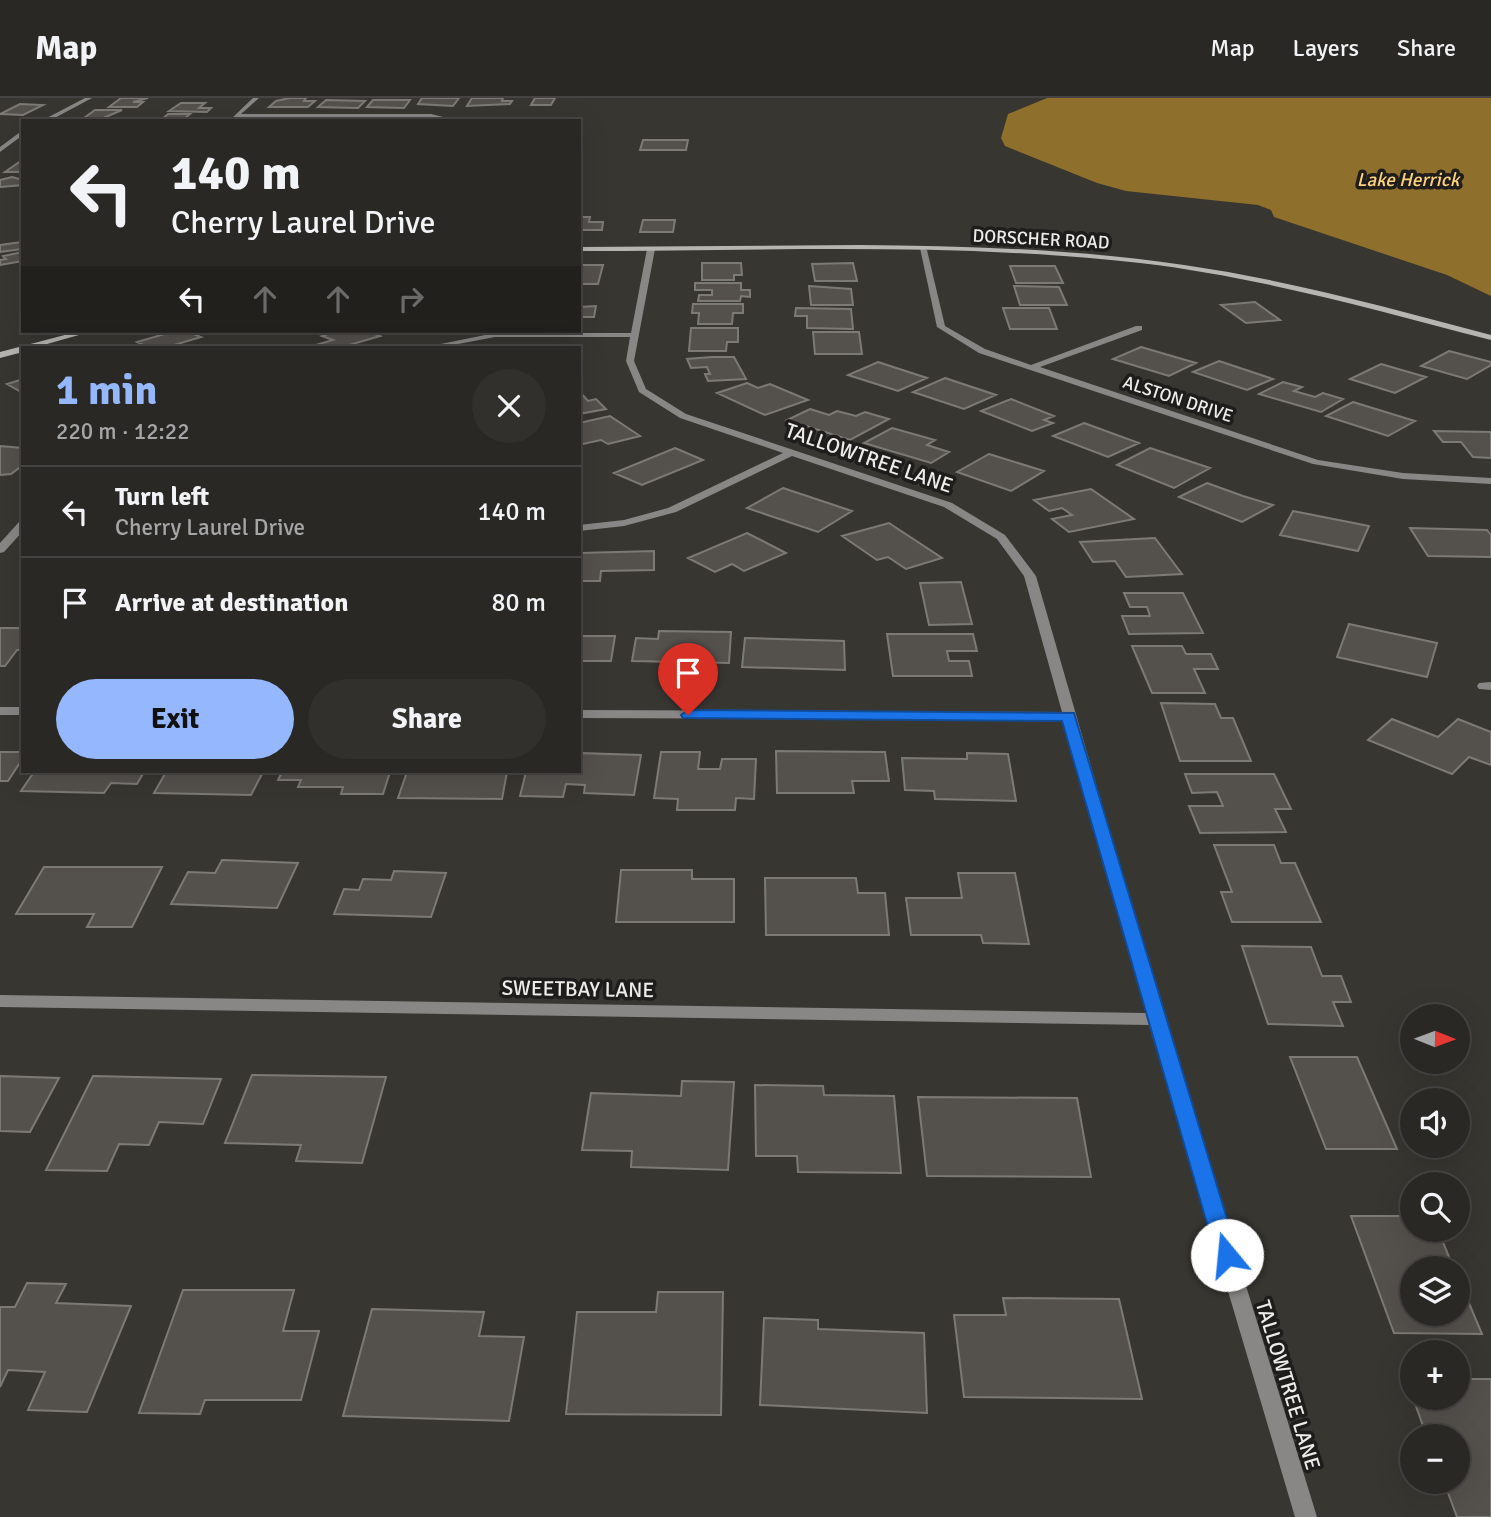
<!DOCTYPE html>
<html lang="en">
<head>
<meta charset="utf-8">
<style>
  :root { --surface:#2a2825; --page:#32302d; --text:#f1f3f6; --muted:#a5a6a7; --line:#464442; --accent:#94b7fd }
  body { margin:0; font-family:Signika,sans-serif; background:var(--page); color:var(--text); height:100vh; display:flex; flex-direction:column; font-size:26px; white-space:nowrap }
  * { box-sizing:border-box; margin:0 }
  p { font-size:23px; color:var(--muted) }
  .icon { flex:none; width:38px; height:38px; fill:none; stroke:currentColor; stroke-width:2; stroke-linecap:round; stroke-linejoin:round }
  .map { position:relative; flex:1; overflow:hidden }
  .side { position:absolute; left:21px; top:248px; width:560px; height:427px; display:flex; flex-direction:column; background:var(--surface); border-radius:0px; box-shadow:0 7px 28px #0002,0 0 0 2px var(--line) }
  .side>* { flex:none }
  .guide { position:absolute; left:21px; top:21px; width:560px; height:214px; border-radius:0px; box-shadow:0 7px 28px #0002,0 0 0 2px var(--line); background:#2a2825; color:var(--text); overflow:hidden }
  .needle { width:46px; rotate:91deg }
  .controls { position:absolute; left:1400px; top:906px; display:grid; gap:14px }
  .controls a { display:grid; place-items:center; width:70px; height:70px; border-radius:50%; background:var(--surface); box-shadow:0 7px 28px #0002,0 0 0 2px var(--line); font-size:35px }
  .pin { position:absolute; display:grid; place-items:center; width:60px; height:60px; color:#fff; margin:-72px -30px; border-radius:50% 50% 50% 0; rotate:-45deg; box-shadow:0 0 7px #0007 }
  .pin .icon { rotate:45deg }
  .me { position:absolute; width:77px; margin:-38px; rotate:343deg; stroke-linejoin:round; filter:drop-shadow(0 0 5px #0008) }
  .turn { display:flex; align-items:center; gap:24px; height:147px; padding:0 35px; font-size:32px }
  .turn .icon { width:91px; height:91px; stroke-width:2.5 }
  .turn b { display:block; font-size:49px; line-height:60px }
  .lanes { display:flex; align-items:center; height:66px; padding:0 35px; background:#0003; justify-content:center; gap:35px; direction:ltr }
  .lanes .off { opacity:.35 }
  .round { display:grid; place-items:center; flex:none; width:74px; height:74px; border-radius:37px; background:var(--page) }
  .overview { display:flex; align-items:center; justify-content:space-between; height:119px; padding:0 35px }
  h1 { font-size:42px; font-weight:800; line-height:52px; color:var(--accent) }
  .primary-button { display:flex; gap:14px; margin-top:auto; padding:14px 35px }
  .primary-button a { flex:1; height:80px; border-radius:42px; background:var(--accent); color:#111; font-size:28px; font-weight:800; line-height:80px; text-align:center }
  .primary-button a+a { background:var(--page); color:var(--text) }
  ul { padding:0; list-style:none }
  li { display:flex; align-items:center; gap:21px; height:91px; padding:0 35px; border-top:2px solid var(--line) }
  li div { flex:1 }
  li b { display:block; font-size:26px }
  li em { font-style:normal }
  header { display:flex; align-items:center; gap:42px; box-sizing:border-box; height:98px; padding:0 35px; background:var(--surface); border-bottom:2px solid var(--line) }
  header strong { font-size:33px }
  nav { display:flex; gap:38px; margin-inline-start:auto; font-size:24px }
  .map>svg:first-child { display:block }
</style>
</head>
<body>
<header>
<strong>Map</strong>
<nav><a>Map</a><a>Layers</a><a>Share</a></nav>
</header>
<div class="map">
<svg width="1491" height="1419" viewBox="0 0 1491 1419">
  <rect width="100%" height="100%" fill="#383631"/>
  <path fill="#8f6f2c" d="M1047,0H1491V198L1447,177L1274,119L1271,112L1258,107L1126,93L1097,85L1005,48L1001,40L1008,16Z"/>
  <path fill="#54514d" stroke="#7c7a75" stroke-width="2" d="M121,0H148L133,4H143L137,9H109Z
    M290,0H306L304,3H315L308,9H269L276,3Z
    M422,0H459L453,8L418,6Z
    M472,0H503L502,3H512L510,6L467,8Z
    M535,0H555L551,7H531Z
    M326,2L365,3L358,10L318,9Z
    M373,2H410L404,10L367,9Z
    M181,5H205L199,10H211L207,14L169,13Z
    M20,6L43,7L23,17L0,16Z
    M95,12H122L101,21H111L108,23H80Z
    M168,16H190L184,21H199L160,23Z
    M643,42H688L686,52H640Z
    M22,62L23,74H5Z
    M12,79L23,82V87L0,89V82Z
    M579,119H590L589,124H603L602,132H579Z
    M643,122H675L673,134H640Z
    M21,144L23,151L0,154V147Z
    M23,154V163L0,167V162L6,161L3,158Z
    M702,165H741L742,177H734V182H702Z
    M853,165L857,183H815L812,166Z
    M579,167H603L598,186H579Z
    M1010,168H1055L1063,185H1016Z
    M695,185H741V192H750V199L741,198L740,203H698L699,197H712V192H695Z
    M809,188L851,191L853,207H811Z
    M1014,188L1059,189L1067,207H1020Z
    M1255,204L1280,222L1246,225L1221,207Z
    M693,206H743V215H733L732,226H698L699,215H692Z
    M596,208L594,219H579V209Z
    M796,210L851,211L853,231L807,230V218H795Z
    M1003,210H1049L1057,231H1010Z
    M691,230H738V244H727L726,253H689Z
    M175,233H186L201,239L174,247L180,250H150L137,244Z
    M338,233H367L380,238L339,250L316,247L333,242L322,238Z
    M813,234H859L862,256H815Z
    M1141,249L1196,265L1169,278L1113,261Z
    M1449,253L1491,264V267L1467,281L1421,268Z
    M712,259H734L746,281L708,283L705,276H710L707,269L691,270L687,261Z
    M1219,263L1273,281L1247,292L1193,274Z
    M878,264L927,280L898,293L848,277Z
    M1381,266L1426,279L1395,295L1350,281Z
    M945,280L996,297L964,311L913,294Z
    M23,281V295L7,286Z
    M1283,284L1302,289L1294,293L1315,299L1323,295L1343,301L1321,314L1259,296Z
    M747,285L758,290L770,286L808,302L765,317L717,295Z
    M579,293L588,303L596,301L606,311L579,316Z
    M1011,301L1054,318L1044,322L1053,325L1032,333L981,313Z
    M1353,304L1415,323L1388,338L1326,318Z
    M810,311L829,317L837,313L856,318L865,314L889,321L850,342L787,322Z
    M610,318L640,338L608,346L601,342L583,346L579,344V325Z
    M1084,325L1139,345L1108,359L1053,338Z
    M892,330L935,342L927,347L949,354L931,365L864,345Z
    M1434,333L1491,334V360L1473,359L1461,344H1443Z
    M0,348L23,350V367L11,376L0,377Z
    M675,350L703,362L642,387L614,375Z
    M1150,350L1210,370L1174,390L1117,367Z
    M989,356L1044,373L1011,393L957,374Z
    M1207,385L1243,398L1273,407L1242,424L1179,399Z
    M783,390L852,413L818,434L747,410Z
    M1091,391L1134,421L1069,434L1052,421L1072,417L1062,410L1049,413L1034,402Z
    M1293,413L1369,428L1358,453L1280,437Z
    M889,425L942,460L906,471L888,459L877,462L842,438Z
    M1410,430L1487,432L1491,437V459L1428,458Z
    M747,435L786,455L744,473L732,466L715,474L688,460Z
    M1155,440L1182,476L1126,479L1115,463L1093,464L1080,444Z
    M654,453V472L601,473L600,483H579V455Z
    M961,484L972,526L929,527L920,485Z
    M1124,495H1183L1203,535L1129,536L1122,518H1150L1147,509H1130Z
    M1349,526L1437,545L1427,579L1337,559Z
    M0,530H23V552H17L5,568H0Z
    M659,533L731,534L729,565L632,563L636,540L658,541Z
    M887,536H973L977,553H947L949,563H969L972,578H893Z
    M579,538H615L611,563H579Z
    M745,540L844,543L845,572L742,569Z
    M1132,548H1182L1186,556H1211L1218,571H1194L1205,595H1152Z
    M1161,605L1215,606L1221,620H1233L1251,663H1180Z
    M1392,621L1438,639L1458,621L1491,634V667L1469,659L1452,676L1368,642Z
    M776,653L885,654L889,683H852L854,695H777Z
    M0,654H23V660L8,683H0Z
    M661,654H700L698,671H720L722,661H756L754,701L736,700L735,712H677L678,701L654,700Z
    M579,655L641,657L634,697L584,695L585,687L566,686L563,699L520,698L526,674H579Z
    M967,655L1008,656L1016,703L935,701L934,693L905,692L902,660L967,661Z
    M34,674H144L137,686L111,685L104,695L21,693Z
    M166,674H263L251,697L154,695Z
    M282,674H390L383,696H341L343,689H298L301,682H278Z
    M407,674H507L502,701L398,700Z
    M1185,676H1274L1291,711H1275L1286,734L1200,735L1189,708H1223L1217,694L1192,695Z
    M1214,747H1274L1281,765H1295L1321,824H1232L1221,794H1232Z
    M222,762L298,765L277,810L171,806L188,774L215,775Z
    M44,769H162L132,829H87L94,816H16Z
    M621,772H692V781H734V824H616Z
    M394,773L446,775L431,819L334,816L344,791L359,792L363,781L391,782Z
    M958,775H1015L1029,846L983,845L981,837H911L906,800H962Z
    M765,780H856L858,795H885L889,837H766Z
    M1242,848L1311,849L1322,878H1341L1351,904H1333L1343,928L1268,926Z
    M1290,959H1357L1397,1051H1326Z
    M252,977L386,979L362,1065L296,1063L301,1047L225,1045Z
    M0,978L59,980L30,1034L0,1033Z
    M93,978L221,981L203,1026L159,1024L149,1047L119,1046L107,1073L46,1072Z
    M682,983L734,984L728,1072L631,1069L632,1053L582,1052L591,995L681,998Z
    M755,987L823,988L824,997L894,998L901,1075L798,1074L797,1058H756Z
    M918,999L1077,1000L1091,1079L927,1078Z
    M1351,1118H1412V1132H1438L1454,1171H1412V1216H1458V1179L1482,1236L1394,1235Z
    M27,1185L66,1186L56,1205L131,1208L87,1314L28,1312L45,1274L8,1272L0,1289V1209H15Z
    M183,1192H294L283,1233H319L301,1302H205L200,1316L139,1315Z
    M658,1194H723L721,1317L566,1316L577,1214H656Z
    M1003,1200L1119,1201L1142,1301L964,1299L954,1217H1006Z
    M372,1211L484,1214L479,1238L524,1239L509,1323L343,1318Z
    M764,1220L818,1222V1231L924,1235L927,1315L760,1307Z
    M1458,1281H1491V1419H1457L1444,1384H1458V1339H1427L1413,1300H1458Z"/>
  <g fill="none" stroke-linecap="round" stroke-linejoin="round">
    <path fill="#888785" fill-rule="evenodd" d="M85,0H92L49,23H41Z
      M253,0H259L241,16H431L460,23L431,20L231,21Z
      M23,32V37L0,54V49Z
      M651,149L655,151L634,263L646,291L686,316L952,405L1005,437L1036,478L1164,921L1317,1419H1295L1149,927L0,909V897L1146,915L1064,622L579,620V612L1062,614L1024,478L997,441L944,409L792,358L676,414L624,428L579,433V427L624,422L668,410L783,355L680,320L639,294L626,263L630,239H495L437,250H421L495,235H631L647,151Z
      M920,150L927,152L945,228L985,251L1031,267L1136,228H1142V232L1040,269L1318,362L1403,375L1491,380V386L1403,381L1313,366L979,255L937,229Z
      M23,423V433L4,454L0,455V445L19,424Z
      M1491,584V592L1479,591L1477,588L1479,585Z
      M0,609H23V617H0Z"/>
    <path fill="#b7b5b1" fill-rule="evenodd" d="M860,147C968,148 1077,151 1184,167C1288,182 1390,210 1491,237V242C1375,212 1260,179 1140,165C954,144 766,153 579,153V149Z
      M80,233H93L33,250H23V254L0,260V254Z"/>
  </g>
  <path fill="#1a73e8" stroke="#114b97" stroke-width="2" d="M688,612L1074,615L1238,1157L1235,1163L1227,1166L1219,1163L1216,1157L1062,623L683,620L681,617Z"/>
  <g text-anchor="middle" stroke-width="7" stroke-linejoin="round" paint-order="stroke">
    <g font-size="18" fill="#edece9" stroke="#1e1d1b">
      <text transform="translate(1041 141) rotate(3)" y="6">DORSCHER ROAD</text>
      <text transform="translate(1178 301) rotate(18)" y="6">ALSTON DRIVE</text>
    </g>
    <g font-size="19" font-style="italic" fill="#fdd179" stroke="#1e1d1b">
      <text x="1408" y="88">Lake Herrick</text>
    </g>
    <g font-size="21" fill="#edece9" stroke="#1e1d1b">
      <text transform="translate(869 360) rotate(19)" y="7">TALLOWTREE LANE</text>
      <text transform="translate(578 891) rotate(1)" y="7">SWEETBAY LANE</text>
      <text transform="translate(1288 1287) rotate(73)" y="7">TALLOWTREE LANE</text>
    </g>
  </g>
</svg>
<div class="controls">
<a><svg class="needle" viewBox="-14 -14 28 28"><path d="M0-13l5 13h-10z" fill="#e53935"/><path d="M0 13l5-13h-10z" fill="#a5a6a7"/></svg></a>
<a><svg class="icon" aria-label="sound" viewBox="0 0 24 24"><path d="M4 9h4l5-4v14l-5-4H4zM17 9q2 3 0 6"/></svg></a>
<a><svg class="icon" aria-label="search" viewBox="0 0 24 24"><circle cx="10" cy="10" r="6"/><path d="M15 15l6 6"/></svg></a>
<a><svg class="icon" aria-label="layers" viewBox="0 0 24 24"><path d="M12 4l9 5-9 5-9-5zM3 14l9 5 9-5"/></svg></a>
<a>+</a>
<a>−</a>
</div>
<div class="pin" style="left:688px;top:617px;background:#d93025"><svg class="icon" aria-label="arrive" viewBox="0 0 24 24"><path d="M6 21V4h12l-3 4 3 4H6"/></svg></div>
<svg class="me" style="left:1227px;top:1157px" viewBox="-20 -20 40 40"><circle r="19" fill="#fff"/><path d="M0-13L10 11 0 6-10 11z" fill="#1a73e8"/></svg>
<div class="guide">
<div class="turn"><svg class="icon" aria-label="left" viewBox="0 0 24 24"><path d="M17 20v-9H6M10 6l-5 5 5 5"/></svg><div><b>140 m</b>Cherry Laurel Drive</div></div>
<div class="lanes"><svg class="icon" aria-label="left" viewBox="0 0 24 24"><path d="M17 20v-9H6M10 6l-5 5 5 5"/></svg><svg class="icon off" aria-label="ahead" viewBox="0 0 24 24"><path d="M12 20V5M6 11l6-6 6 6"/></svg><svg class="icon off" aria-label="ahead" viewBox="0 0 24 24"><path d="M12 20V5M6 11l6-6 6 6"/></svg><svg class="icon off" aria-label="right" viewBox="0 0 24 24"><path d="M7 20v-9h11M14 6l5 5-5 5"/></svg></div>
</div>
<section class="side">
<div class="overview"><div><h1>1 min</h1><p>220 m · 12:22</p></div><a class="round"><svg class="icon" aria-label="close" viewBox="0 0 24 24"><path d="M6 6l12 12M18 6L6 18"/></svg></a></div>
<ul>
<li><svg class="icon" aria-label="left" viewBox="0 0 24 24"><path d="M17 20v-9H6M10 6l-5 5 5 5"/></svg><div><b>Turn left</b><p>Cherry Laurel Drive</p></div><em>140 m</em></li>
<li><svg class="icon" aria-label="arrive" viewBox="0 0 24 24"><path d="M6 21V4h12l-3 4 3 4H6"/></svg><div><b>Arrive at destination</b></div><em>80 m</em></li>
</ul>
<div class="primary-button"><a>Exit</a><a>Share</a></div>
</section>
</div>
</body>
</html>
